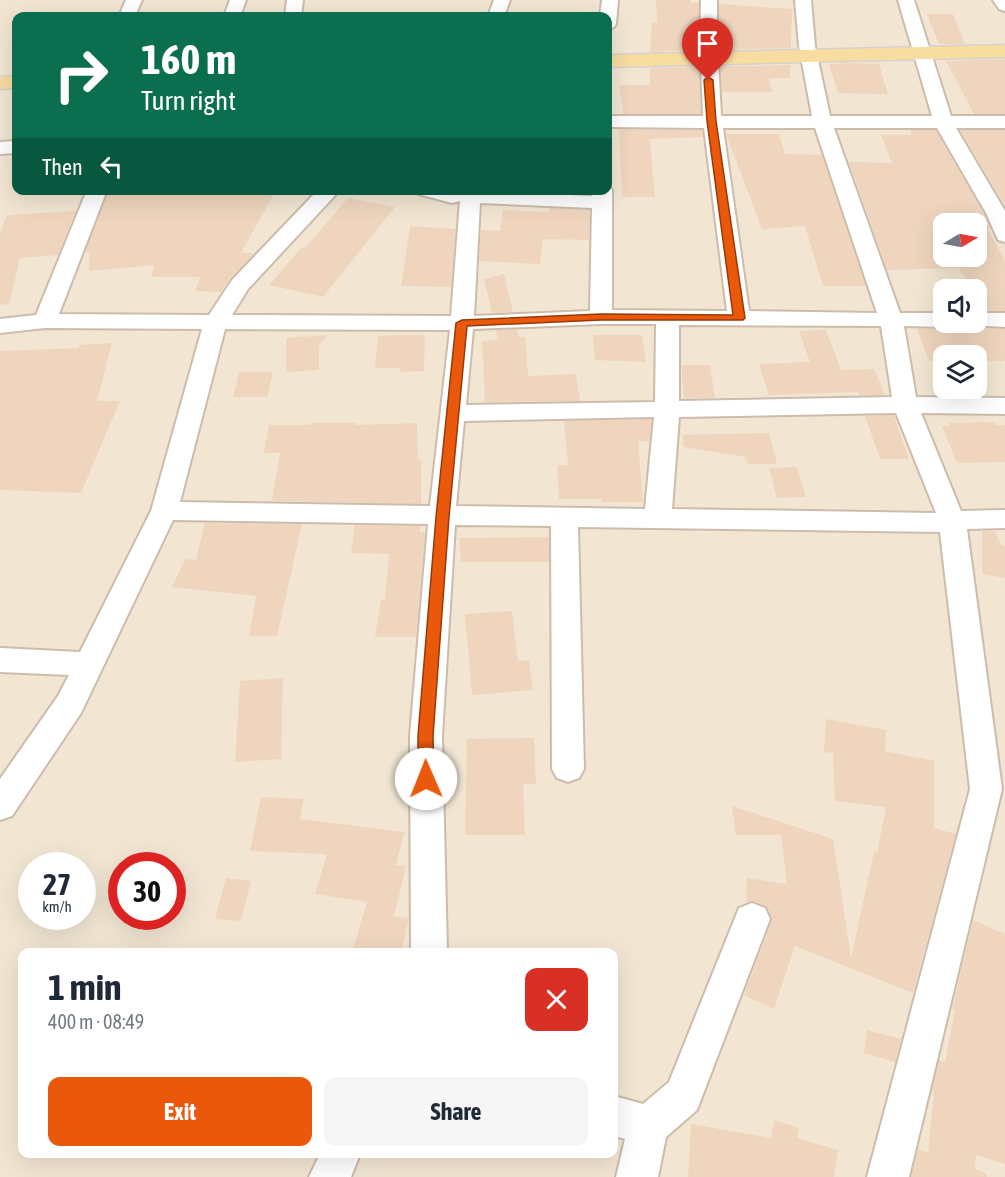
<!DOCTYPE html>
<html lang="en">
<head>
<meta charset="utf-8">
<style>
  :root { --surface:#fff; --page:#f6f6f7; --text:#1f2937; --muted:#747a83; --accent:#ea580c }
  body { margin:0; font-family:"Asap Condensed",sans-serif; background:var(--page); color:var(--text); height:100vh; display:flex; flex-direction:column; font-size:22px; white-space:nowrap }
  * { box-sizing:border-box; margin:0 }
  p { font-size:20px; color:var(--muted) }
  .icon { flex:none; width:33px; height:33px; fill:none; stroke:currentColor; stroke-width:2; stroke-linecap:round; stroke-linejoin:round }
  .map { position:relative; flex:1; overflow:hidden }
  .sheet { position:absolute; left:18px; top:948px; width:600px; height:210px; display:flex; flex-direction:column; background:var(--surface); border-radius:12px; box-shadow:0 6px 24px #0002 }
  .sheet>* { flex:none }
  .guide { position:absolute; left:12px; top:12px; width:600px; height:183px; border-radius:12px; box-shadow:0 6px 24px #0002; background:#0b6e4f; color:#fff; overflow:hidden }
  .needle { width:39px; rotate:80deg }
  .buttons { position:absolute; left:933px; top:213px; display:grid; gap:12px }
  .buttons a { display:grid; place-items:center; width:54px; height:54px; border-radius:12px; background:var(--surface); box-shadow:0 6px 24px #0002; font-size:30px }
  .speed { position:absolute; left:18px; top:852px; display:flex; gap:12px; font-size:30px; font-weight:700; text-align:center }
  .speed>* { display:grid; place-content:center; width:78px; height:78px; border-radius:50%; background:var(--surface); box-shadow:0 6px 24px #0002; line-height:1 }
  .speed small { font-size:15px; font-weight:400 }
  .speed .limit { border:9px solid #d22; background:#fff; color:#111 }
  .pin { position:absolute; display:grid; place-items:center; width:51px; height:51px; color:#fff; margin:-62px -26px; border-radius:50% 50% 50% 0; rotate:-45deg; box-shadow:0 0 6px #0007 }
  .pin .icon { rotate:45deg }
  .me { position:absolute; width:66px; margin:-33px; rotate:359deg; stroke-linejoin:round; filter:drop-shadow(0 0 4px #0008) }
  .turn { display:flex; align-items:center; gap:21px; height:126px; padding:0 30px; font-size:27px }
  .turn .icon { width:78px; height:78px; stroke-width:2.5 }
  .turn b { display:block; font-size:42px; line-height:51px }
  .then { display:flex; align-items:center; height:57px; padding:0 30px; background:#0003; gap:12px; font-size:22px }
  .round { display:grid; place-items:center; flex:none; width:63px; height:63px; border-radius:12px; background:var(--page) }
  .headline { display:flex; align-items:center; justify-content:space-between; height:102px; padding:0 30px }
  h1 { font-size:36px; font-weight:700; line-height:45px }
  .primary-button { display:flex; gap:12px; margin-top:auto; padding:12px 30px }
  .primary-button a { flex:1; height:69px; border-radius:12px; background:var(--accent); color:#fff; font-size:24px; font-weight:700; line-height:69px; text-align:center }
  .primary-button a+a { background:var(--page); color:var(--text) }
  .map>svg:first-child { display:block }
</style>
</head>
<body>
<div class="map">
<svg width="1005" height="1177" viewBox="0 0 1005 1177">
  <rect width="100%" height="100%" fill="#fbf4e5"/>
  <path fill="#f2e6d3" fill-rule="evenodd" d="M0,0H1005V1177H0ZM16,16H608V190H16ZM944,224H976V256H944ZM944,290H976V322H944ZM944,356H976V388H944ZM32,866H82V916H32ZM122,866H172V916H122ZM22,952H614V1154H22Z"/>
  <path fill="#efd5be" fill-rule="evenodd" d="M656,0H691V3H699L698,50L650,52L652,23H657Z
    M719,4L792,9L791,48L720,50Z
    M927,14H953L965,44H939Z
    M1005,59V114H974L946,61Z
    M851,63L879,64L888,94L838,93L829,64Z
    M790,65V78H769L772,92H722L721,66Z
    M699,67L701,114H623L619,85H650V68Z
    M619,129L702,130L703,137L650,139L655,197H622Z
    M911,130H936L984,214L991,229H988L1005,261V311H982L976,300V290H972L959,268L887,270L849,162L892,163L881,135H911ZM944,224H976V256H944Z
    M960,130H1005V204H1004Z
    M726,134H779L785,154L822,155L866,286H823L805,226L762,229Z
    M109,190H276L241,253H253V255L230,278L221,292L195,291L200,277H151L155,265L89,271L90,252H85Z
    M348,198L395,207L323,297L269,285L302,247L305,248Z
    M549,208L590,210L589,240L543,239L540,264L479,261L481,230L500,231L503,210L550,212Z
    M76,211L58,255L20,258L9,305L0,304V233L7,215Z
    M410,226L456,229L451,287L401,286Z
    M504,274L513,312L492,313L484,279Z
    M949,327L1005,329V361H976V356H944V361H929L917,329H948Z
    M496,330H517L519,337H525L528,376L576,374L580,401L485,402L482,341L498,340Z
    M826,330L841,370L874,369L885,395H859L858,392L769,395L759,364L810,362L799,331Z
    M327,335L319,346V370L286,372V338Z
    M402,335H425L424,371L400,372V368H375L378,336Z
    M593,335H642L646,362L595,360Z
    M112,343L97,401H120L81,493L0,490V351L79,348V345Z
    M681,365H710L715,398H684Z
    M239,372H273L267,397H233Z
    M893,415L894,416L909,459H880L865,416Z
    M652,419L649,441H638L643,502H602V499H559L557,465H568L564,421Z
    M994,422L996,425H1005V462L957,463L942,426H950L949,423Z
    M312,423H356L355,425L417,423L418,460H421V504L272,501L280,453H264L269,425H311Z
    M769,433L777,464H748L746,457L683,447V435Z
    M797,467L806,497L777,498L769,468Z
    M205,523L302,524L277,636H249L256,596L172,587L185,559L196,560Z
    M355,525L420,526V532H425L416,637H375L381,600H385L389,554L351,553Z
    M982,531H995L1001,545L1005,546V578L982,574Z
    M549,537V562H461L459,538Z
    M512,611L518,661L529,660L533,690L472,695L465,614Z
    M283,678L281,759L235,762L240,681Z
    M826,719L886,730L885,751L934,761V828L956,834L913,993L795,946L774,1009L744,995L772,920L766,906L753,901L746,903L747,878L787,884L781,835H736L732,806L833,839L851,958L874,852L877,853L886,807L835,801L833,753L824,752Z
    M534,738L536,784H523L525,835H465L467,739Z
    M261,797L304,799L300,819L404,832L396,865L406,866L394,916L409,918L401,952H371L353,949L367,902L315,894L327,854L250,851Z
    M226,878L251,881L241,921L215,919Z
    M973,920L1005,934V1164L976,1155L975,1169L987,1174V1177H911L918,1149L928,1153L934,1091L932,1090L939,1060L945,1062L955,1010L952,1009Z
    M867,1030L901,1039L895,1062L864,1053Z
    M774,1120L799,1128L797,1138L838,1150L834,1177H688L691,1124L771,1138Z"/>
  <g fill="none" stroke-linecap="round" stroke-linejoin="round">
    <g stroke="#ccbcac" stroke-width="4">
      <path id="minor" d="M126,0H142L135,16H119Z
        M230,0H246L240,16H224Z
        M287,0H303L301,16H285Z
        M494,0H510L504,16H488Z
        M602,0H618L616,24L614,27L608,29V16H600Z
        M701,0H717V40L721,116H812L799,46L795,0H811L815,46L830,116H932L898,0H914L951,116H1005V128H956L1005,211V242L998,240L986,213L937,128H834L900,313H944V322H954L944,327L904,326L916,397L1005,398V414L921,413L961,511L1005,510V528L967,529L1002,789L909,1177H867L970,789L940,532L578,527L584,769L579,778L568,782L557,778L552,769L551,526L455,525L442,736L447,952H411L410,736L428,524L173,520L81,713L12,816L0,820V779L58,696L69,675L0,672V648L80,652L151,511L202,329L45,328L0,333V319L36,315L87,190H107L59,314L209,315L232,280L318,190H340L248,289L232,315L451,316L460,201L452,203L418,194L415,190H451L461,195L470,191L592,196V190H608V185L612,190V310L727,311L704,128L608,127V116H703L700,40ZM723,128H815L877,313L749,311ZM480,203L592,208L590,311L474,316ZM601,324H656L655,402L466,405L473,329ZM679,325L881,326L892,397L679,401ZM225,329L450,330L430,506L180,502ZM896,413L936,513L672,509L679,417ZM654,417L645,509L456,506L464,421Z
        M993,0H1005V11L999,9Z
        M16,141V153L0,154V142Z
        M976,313H1005V327L968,325L966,322H976Z
        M752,903L765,908L770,919L697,1110L666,1137L658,1177H616L625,1139L614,1136V1096L643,1104L669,1082L739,908Z
        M320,1154H360L351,1177H309Z"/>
    </g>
    <g stroke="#d8d1cd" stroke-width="3">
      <path id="major" d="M1005,45V57L608,67V55Z
        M16,76V88L0,89V77Z"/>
    </g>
    <use href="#minor" fill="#fff" fill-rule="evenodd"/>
    <use href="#major" fill="#f7dda0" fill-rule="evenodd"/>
  </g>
  <path fill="#ea580c" stroke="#983908" stroke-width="1.5" d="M708,77L713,80L716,121L745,318L743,320H601L467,326L449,517L433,736L434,779L432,784L426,786L421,784L418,779V736L436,517L456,323L462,320L601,314L733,315L707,121L704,80Z"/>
</svg>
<div class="buttons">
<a><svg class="needle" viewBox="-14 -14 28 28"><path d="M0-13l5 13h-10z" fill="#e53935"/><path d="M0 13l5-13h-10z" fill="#747a83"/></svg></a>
<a><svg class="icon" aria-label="sound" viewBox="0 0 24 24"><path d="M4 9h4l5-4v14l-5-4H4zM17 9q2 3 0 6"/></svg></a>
<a><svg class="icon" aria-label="layers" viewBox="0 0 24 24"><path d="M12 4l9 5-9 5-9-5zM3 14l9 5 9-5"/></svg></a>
</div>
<div class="speed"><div>27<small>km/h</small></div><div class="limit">30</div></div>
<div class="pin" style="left:708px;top:80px;background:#d93025"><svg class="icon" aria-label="arrive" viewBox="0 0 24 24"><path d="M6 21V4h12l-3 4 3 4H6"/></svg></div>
<svg class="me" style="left:426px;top:779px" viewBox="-20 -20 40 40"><circle r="19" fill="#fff"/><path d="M0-13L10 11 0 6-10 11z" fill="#ea580c"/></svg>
<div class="guide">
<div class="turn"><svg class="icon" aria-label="right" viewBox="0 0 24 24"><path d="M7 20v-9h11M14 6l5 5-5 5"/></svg><div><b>160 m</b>Turn right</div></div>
<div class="then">Then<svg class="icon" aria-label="left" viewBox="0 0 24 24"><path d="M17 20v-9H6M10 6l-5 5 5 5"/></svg></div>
</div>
<section class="sheet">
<div class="headline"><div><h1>1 min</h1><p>400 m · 08:49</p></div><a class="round" style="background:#d93025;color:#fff"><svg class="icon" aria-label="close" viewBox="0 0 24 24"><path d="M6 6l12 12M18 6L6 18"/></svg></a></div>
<div class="primary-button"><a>Exit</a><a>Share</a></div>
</section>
</div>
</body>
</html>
